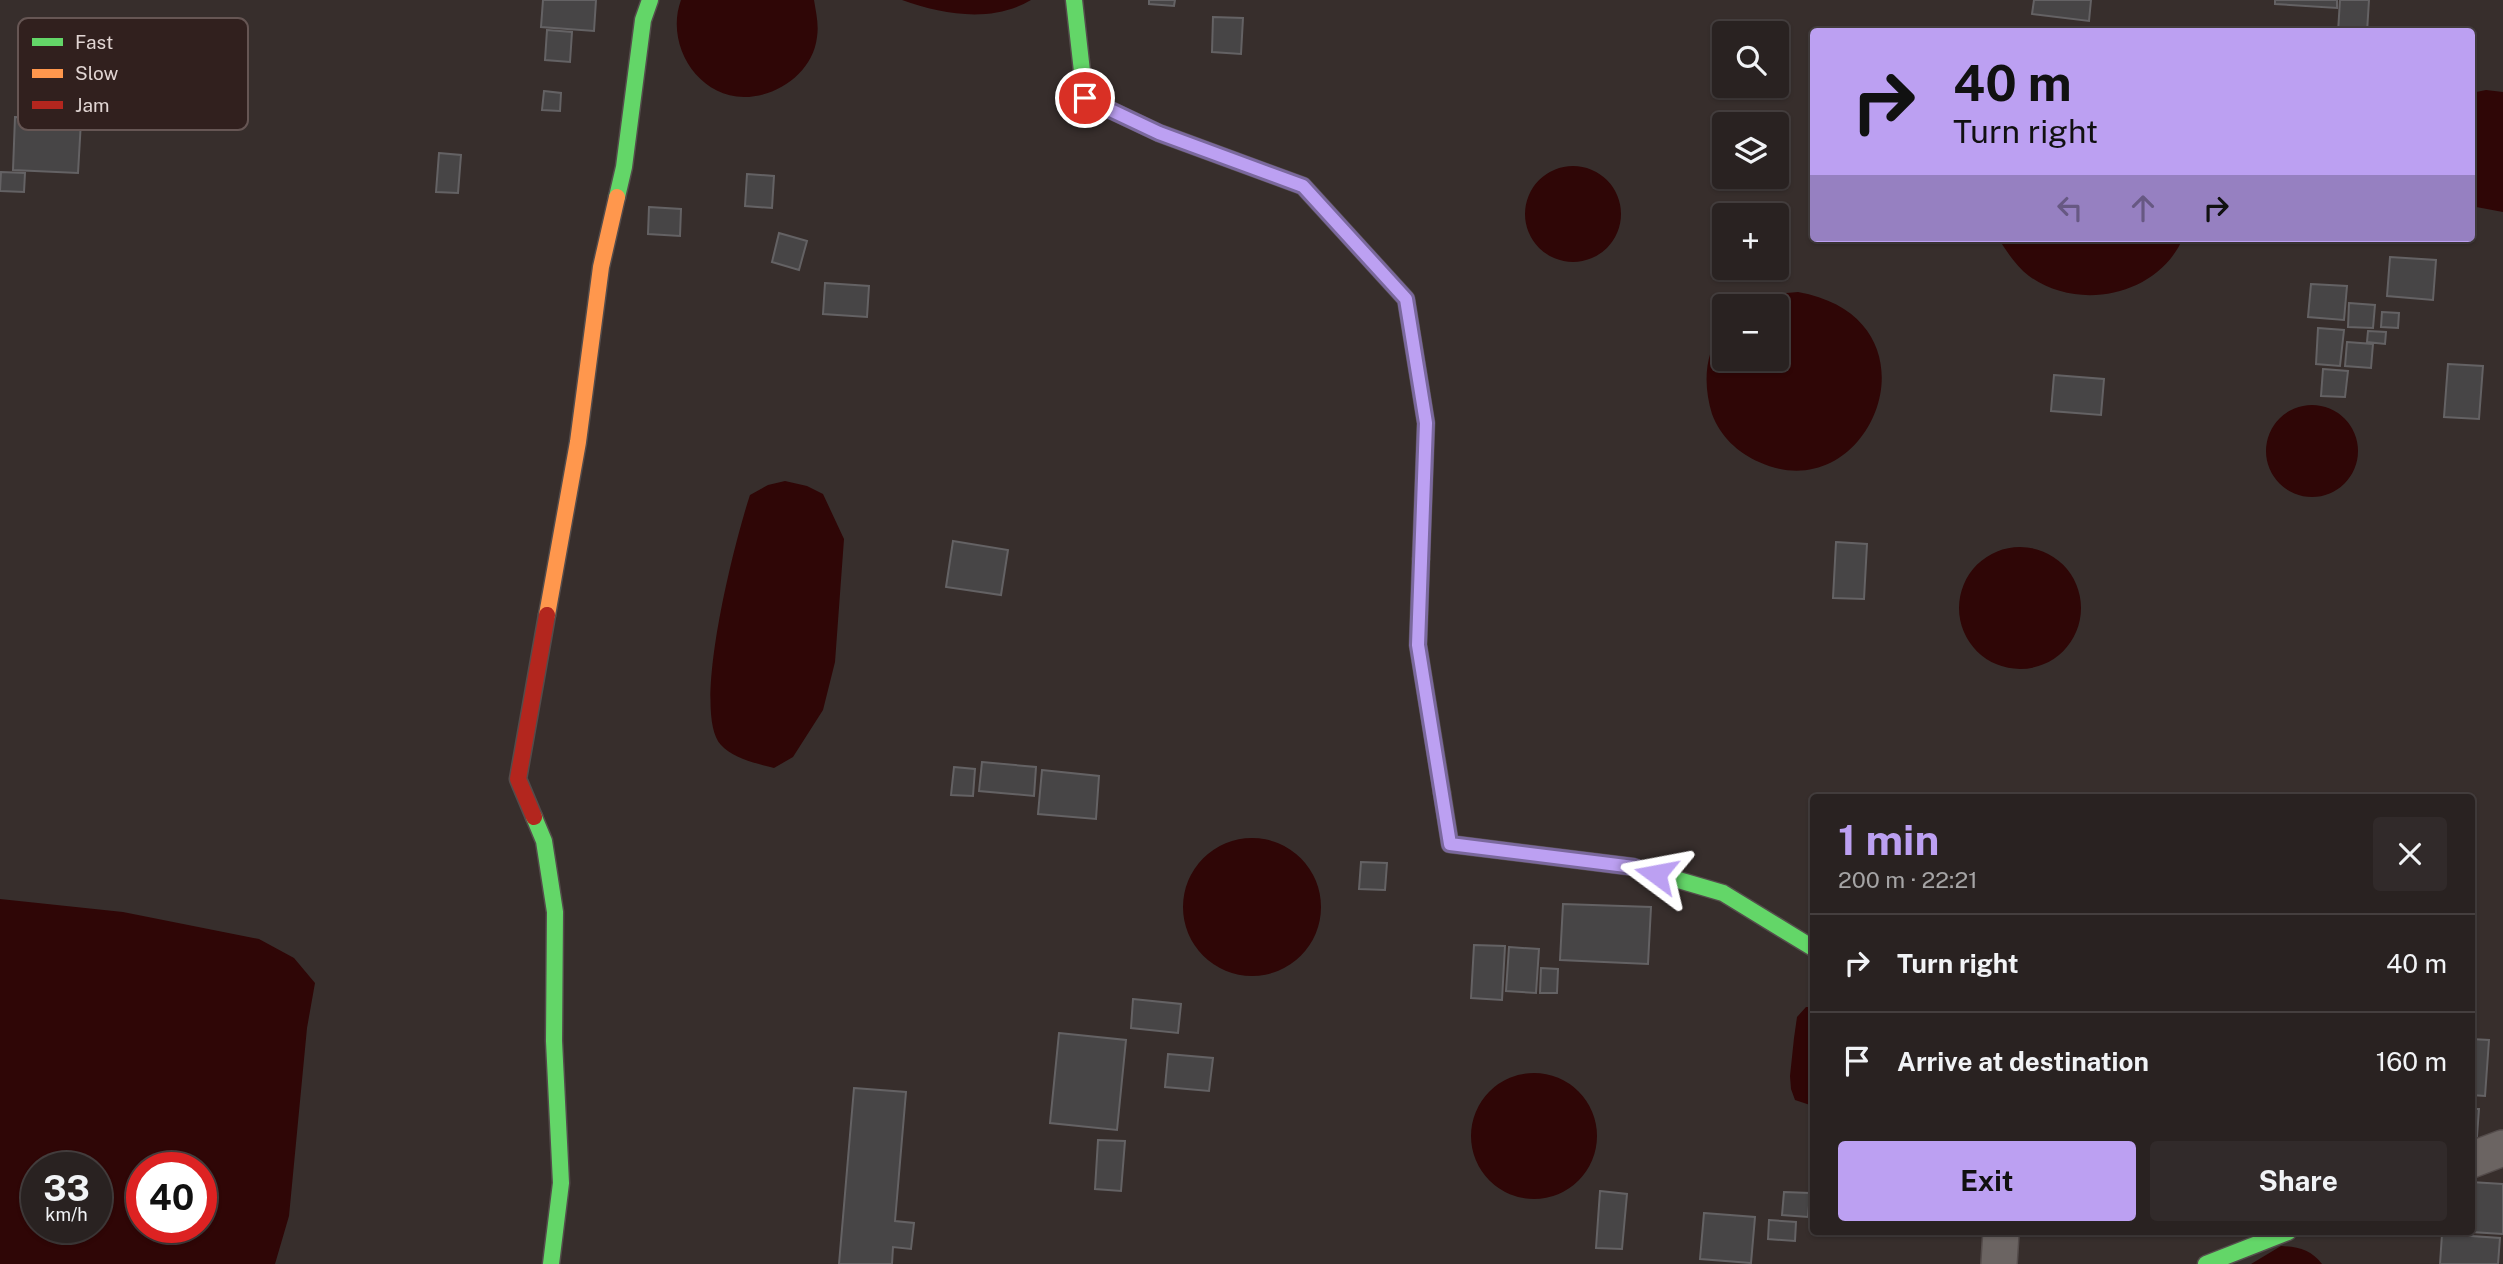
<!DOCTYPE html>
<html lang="en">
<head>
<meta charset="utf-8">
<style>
  :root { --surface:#292221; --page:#312a2a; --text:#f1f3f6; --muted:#a5a4a5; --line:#453f3f; --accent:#bca0f2 }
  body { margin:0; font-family:"Public Sans",sans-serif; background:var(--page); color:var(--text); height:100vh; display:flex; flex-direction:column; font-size:26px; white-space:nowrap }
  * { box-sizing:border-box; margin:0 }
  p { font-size:23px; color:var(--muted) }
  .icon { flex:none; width:38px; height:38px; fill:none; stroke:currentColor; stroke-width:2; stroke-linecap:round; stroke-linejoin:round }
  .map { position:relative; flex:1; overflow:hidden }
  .side { position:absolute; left:1810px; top:794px; width:665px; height:441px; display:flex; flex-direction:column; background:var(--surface); border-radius:7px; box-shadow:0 2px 5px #0004,0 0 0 2px var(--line) }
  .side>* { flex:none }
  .hud { position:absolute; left:1810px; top:28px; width:665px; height:214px; border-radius:7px; box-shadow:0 2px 5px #0004,0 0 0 2px var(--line); background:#bca0f2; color:#111; overflow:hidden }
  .buttons { position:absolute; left:1712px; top:21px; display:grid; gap:14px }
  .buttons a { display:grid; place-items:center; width:77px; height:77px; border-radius:7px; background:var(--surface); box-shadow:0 2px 5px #0004,0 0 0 2px var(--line); font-size:35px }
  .speed { position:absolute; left:21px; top:1152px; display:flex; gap:14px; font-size:35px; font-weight:700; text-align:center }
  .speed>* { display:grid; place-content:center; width:91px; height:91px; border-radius:50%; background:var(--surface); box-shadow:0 2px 5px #0004,0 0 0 2px var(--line); line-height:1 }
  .speed small { font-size:18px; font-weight:400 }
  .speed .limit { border:10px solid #d22; background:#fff; color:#111 }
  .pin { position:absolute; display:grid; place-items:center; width:60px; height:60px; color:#fff; margin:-30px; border:4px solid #fff; border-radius:50%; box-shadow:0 2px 7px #0007 }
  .me { position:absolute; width:77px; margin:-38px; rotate:283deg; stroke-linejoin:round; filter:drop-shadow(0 0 5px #0008) }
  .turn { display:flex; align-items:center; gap:24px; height:147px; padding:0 28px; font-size:32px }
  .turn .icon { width:91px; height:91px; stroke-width:2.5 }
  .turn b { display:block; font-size:49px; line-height:60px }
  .lanes { display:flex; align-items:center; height:66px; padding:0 28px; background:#0003; justify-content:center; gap:35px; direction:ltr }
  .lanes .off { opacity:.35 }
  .round { display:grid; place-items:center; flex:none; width:74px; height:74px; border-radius:7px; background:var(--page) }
  .summary { display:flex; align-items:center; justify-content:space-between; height:119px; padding:0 28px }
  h1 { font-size:42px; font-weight:700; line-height:52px; color:var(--accent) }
  .action { display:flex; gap:14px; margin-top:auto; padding:14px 28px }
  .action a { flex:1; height:80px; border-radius:7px; background:var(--accent); color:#111; font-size:28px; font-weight:700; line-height:80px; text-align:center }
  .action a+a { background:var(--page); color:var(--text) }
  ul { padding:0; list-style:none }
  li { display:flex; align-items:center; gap:21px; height:98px; padding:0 28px; border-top:2px solid var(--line) }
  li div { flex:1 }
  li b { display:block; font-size:26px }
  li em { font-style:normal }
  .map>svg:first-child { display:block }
</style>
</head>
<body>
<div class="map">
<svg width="2503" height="1264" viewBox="0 0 2503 1264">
  <rect width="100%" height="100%" fill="#372e2c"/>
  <path fill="#2f0606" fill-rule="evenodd" d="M681,0H814C816,13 819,24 817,37C813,72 778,97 744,97C696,96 665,43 681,0Z
    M902,0H1031C992,23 944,15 902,0Z
    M2486,90L2503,92V212L2471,206V93Z
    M1525 214a48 48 0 1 1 96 0a48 48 0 1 1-96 0Z
    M1998,238H2183C2158,296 2078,312 2029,276C2016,266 2007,252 1998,238Z
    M1798,292C1949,319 1871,514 1759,462C1738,453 1720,436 1712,414C1703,385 1704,352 1724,328V359H1776V306H1747L1775,294Z
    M2266 451a46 46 0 1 1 92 0a46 46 0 1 1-92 0Z
    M785,481L807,486L823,494L844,539L835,662L823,710L793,757L774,768C758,764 732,758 721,745C690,712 736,537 750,495L768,485Z
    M1959 608a61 61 0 1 1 122 0a61 61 0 1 1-122 0Z
    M1183 907a69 69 0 1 1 138 0a69 69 0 1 1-138 0Z
    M0,899L123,912L259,939L294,958L315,983L307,1028L289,1216L275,1264H0ZM96,1167V1227H37V1167ZM201,1167V1227H142V1167Z
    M1806,1007H1813V1106L1795,1100L1791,1089L1790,1076L1794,1038L1797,1017Z
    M1471 1136a63 63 0 1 1 126 0a63 63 0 1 1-126 0Z
    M2281,1246C2299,1247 2311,1250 2322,1264H2251Z"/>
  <path fill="#474546" stroke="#646264" stroke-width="2" d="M543,0H596L594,31L541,27Z
    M1149,0H1175L1174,6L1149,4Z
    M2034,0H2091L2089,21L2032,14Z
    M2275,0H2337V8L2275,4Z
    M2340,0H2369L2367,32H2338Z
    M1213,17L1243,18L1241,54L1212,52Z
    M547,30L572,32L570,62L545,60Z
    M544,91L561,93L560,111L542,110Z
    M15,117L81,121L78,173L13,170Z
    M439,153L461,155L458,193L436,192Z
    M1,172L25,173L24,192L0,191Z
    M747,174L774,176L772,208L745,206Z
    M649,207L681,209L680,236L648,234Z
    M779,233L807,241L799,270L772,262Z
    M2390,257L2436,260L2433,300L2387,296Z
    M825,283L869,286L867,317L823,314Z
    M2311,284L2347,286L2344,320L2308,317Z
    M2349,303L2375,305L2373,328L2348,327Z
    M2382,312L2399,313L2398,328L2381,327Z
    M2318,328L2344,330L2340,366L2316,364Z
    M2368,331L2386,332L2385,344L2367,342Z
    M2347,342L2373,344L2371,368L2345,366Z
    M2448,364L2483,366L2479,419L2444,417Z
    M2323,369L2348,371L2345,397L2321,396Z
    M2054,375L2104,379L2101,415L2051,411Z
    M953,541L1008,550L1001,595L946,587Z
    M1836,542L1867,544L1864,599L1833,598Z
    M982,762L1036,767L1034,796L979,791Z
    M954,767L975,769L973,796L951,795Z
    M1042,770L1099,776L1096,819L1038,814Z
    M1361,862L1387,863L1385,890L1359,889Z
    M1563,904L1651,907L1648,964L1560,960Z
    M1474,945L1505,946L1502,1000L1471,998Z
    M1509,947L1539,949L1536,993L1506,991Z
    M1541,968L1558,969L1557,993H1540Z
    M1133,999L1181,1004L1178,1033L1131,1028Z
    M1059,1033L1126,1040L1117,1130L1050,1123Z
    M2471,1039L2489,1040L2485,1096L2471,1095Z
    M1168,1054L1213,1058L1209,1091L1165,1087Z
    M854,1088L906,1092L895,1221L914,1223L911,1249L893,1247L892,1264H839Z
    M2471,1109H2479L2477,1136L2471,1135Z
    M1098,1140L1125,1141L1121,1191L1095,1189Z
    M2471,1182L2503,1184V1234L2471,1232Z
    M1600,1191L1627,1194L1622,1249L1596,1248Z
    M1784,1192L1810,1193L1808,1217L1782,1215Z
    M1704,1213L1755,1217L1751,1263L1700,1259Z
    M1769,1220L1796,1222L1795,1241L1768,1239Z
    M2442,1234L2500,1238L2498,1264H2440Z"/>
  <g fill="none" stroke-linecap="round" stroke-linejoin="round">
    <g stroke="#544c4b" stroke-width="38">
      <path id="street" d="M2471,1160L2503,1148
        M1999,1264L2001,1232"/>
    </g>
    <g stroke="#544c4b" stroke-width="19">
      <path id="fast" d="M1074,0L1085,98L1159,133L1303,186L1406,299L1426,423L1421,559
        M617,197L624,167L643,20L650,0
        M1442,793L1450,844L1634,867L1723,893L1813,948
        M534,817L544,841L555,912L554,1041L561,1183L551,1264
        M2206,1264L2288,1232"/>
    </g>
    <g stroke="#544c4b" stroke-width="19">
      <path id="slow" d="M1421,559L1418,645L1442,793
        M547,615L578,442L601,267L617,197"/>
    </g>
    <g stroke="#544c4b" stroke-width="19">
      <path id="jam" d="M534,817L518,779L547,615"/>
    </g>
    <use href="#street" stroke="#6b6462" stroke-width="35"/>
    <use href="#fast" stroke="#63d668" stroke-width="16"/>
    <use href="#slow" stroke="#ff974d" stroke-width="16"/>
    <use href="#jam" stroke="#b3261e" stroke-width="16"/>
  </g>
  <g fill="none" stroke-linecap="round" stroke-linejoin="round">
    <g stroke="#7a689d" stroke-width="18">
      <path id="route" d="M1085,98L1159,133L1303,186L1406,299L1426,423L1418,645L1450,844L1634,867L1656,874"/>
    </g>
    <use href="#route" stroke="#bca0f2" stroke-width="12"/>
  </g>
  <rect x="18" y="18" width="230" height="112" rx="10" fill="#31201e" stroke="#665654" stroke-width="2"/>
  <rect x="32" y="38" width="31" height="8" fill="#63d668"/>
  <rect x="32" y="69" width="31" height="9" fill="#ff974d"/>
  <rect x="32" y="101" width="31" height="8" fill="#b3261e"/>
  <g font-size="19" fill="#e1d5d3">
    <text x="75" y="49">Fast</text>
    <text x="75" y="80">Slow</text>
    <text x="75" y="112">Jam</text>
  </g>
</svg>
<div class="buttons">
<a><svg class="icon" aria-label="search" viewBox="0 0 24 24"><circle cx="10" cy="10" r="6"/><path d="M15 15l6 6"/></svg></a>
<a><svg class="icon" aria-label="layers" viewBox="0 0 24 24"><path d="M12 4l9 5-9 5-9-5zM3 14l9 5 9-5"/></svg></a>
<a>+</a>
<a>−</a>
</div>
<div class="speed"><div>33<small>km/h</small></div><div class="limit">40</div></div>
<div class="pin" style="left:1085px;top:98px;background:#d93025"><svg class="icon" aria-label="arrive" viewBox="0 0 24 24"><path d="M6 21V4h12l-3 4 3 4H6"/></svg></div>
<svg class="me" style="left:1656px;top:874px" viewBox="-20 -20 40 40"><path d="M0-17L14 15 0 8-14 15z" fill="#bca0f2" stroke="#fff" stroke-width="4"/></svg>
<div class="hud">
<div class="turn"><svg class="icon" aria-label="right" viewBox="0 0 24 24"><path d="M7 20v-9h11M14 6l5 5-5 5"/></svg><div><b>40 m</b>Turn right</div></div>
<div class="lanes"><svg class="icon off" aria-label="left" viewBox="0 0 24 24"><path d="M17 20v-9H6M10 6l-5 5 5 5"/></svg><svg class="icon off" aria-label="ahead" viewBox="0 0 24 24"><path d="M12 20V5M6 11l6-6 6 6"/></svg><svg class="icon" aria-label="right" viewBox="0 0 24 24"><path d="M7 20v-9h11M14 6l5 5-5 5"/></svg></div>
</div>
<section class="side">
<div class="summary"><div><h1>1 min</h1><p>200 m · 22:21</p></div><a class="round"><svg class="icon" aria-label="close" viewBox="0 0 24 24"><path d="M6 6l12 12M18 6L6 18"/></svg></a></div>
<ul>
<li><svg class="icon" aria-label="right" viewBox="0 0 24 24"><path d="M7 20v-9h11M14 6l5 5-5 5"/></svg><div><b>Turn right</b></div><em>40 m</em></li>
<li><svg class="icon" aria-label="arrive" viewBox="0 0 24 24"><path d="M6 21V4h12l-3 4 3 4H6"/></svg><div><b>Arrive at destination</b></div><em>160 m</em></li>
</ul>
<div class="action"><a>Exit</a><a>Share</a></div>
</section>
</div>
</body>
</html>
